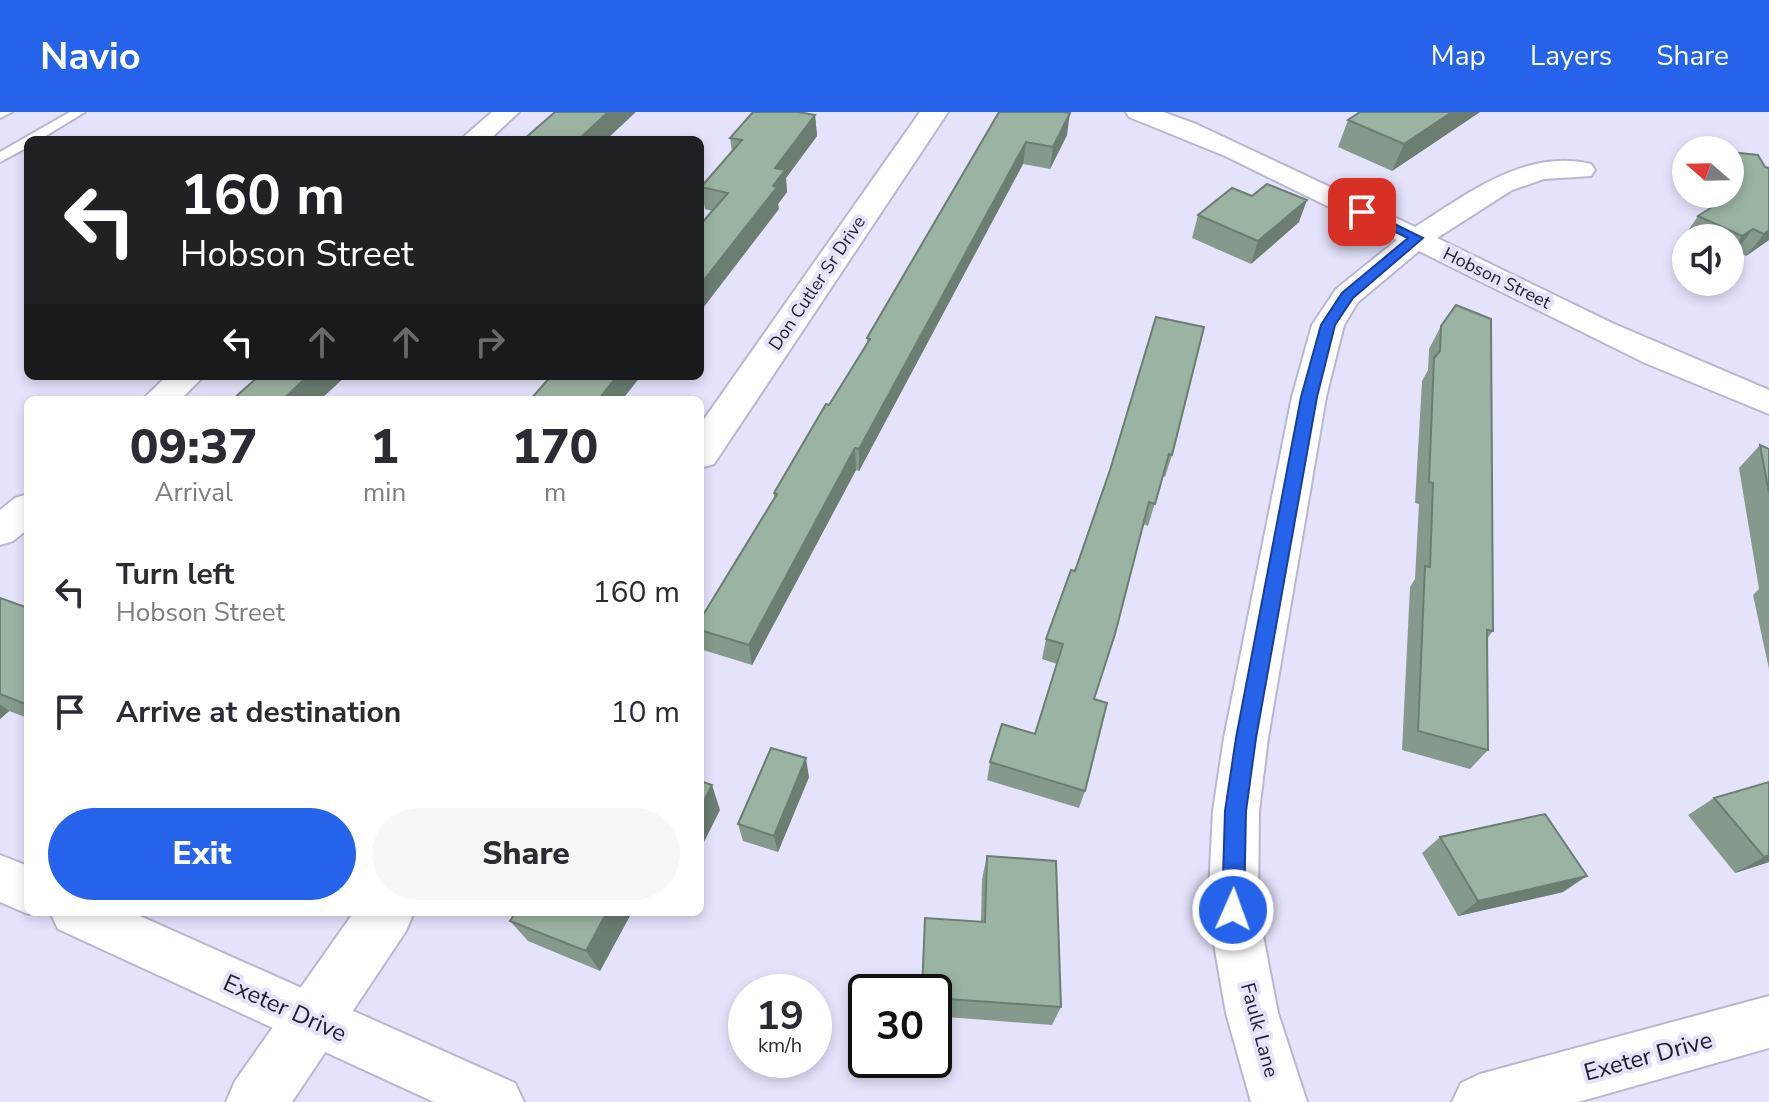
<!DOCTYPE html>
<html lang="en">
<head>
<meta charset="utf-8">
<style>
  :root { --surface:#fff; --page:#f7f7f7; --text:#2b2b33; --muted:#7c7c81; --accent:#2563eb }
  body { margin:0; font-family:"Nunito Sans",sans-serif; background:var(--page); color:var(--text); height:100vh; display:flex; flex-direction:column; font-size:30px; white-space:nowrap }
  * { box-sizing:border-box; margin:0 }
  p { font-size:26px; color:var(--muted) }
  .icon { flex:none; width:44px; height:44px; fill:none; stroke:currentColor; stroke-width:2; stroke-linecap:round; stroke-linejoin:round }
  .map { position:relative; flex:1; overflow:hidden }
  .drawer { position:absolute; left:24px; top:284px; width:680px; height:520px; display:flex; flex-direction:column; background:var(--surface); border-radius:12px; box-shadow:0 4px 12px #0003 }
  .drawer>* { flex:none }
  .top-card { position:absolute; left:24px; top:24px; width:680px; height:244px; border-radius:12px; box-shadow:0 4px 12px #0003; background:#202124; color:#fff; overflow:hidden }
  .needle { width:52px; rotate:290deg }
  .tools { position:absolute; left:1672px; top:24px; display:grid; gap:16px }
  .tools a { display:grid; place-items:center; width:72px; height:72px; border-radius:50%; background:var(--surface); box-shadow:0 4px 12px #0003; font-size:40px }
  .speed { position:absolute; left:728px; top:862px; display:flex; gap:16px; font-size:40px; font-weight:700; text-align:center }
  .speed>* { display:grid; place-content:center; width:104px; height:104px; border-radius:50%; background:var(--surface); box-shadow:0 4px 12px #0003; line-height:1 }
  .speed small { font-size:20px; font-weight:400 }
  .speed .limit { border:4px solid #111; border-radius:12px; background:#fff; color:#111 }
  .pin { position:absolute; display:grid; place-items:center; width:68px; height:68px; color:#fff; margin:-34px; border-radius:16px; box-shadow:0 4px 12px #0006 }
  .me { position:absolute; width:88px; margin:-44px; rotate:2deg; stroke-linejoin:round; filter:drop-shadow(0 0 6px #0008) }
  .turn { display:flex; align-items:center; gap:28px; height:168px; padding:0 24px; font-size:36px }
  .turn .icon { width:104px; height:104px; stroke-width:2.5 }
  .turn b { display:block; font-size:56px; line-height:68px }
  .lanes { display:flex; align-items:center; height:76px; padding:0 24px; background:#0003; justify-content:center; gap:40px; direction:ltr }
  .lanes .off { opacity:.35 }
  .eta { display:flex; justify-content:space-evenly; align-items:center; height:136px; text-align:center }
  .eta b { font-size:48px; font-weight:800; line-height:56px }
  .primary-button { display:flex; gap:16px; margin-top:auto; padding:16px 24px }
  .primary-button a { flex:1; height:92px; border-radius:48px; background:var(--accent); color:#fff; font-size:32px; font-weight:800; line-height:92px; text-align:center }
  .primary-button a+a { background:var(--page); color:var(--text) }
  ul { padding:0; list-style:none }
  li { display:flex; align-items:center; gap:24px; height:120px; padding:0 24px }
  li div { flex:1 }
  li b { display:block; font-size:30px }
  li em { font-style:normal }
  header { display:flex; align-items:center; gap:48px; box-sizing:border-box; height:112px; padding:0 40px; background:var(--accent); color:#fff }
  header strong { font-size:38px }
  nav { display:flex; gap:44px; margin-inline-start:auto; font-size:28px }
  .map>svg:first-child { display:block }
</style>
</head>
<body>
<header>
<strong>Navio</strong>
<nav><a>Map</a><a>Layers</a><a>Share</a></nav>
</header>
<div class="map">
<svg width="1769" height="990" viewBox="0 0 1769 990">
  <rect width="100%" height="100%" fill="#e5e3fc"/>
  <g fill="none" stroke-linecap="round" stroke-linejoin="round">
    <g stroke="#b9b7cf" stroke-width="4">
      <path id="service" d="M0,0H12L0,6Z
        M70,0H85L39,28H28V35L0,50V40Z"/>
    </g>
    <g stroke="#b9b7cf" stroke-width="4">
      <path id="minor" d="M492,0H519L489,28H460Z
        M1126,0H1163L1196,12L1415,115C1467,82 1526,36 1591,52L1595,58L1591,64L1544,67L1512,78L1437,126L1612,211L1769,278V302L1645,251L1419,139L1358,190L1344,213L1326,285L1268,626L1259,699L1258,798L1278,901L1307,990H1251L1226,901L1208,798L1213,699L1224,626L1292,285L1312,213L1336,177L1397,128L1225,44L1129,5Z
        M167,264H204L180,288H142Z
        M28,382V417L13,429L0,433V398L15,386Z
        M0,743L28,754V800H32L28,802L0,790Z
        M50,800H131L515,971L524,990H434L58,817Z
        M1769,884V936L1578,990H1452L1461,971L1480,962Z"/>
    </g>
    <g stroke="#b9b7cf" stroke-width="4">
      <path id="tertiary" d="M920,0H948L714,352L700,356V313Z
        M354,800H414L406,819L292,990H226L235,969Z"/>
    </g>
    <use href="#service" fill="#fff" fill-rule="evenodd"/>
    <use href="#minor" fill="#fff" fill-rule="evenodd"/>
    <use href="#tertiary" fill="#fff" fill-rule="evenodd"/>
  </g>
  <path fill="#859a8c" d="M999,0L1067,23L1050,57L1023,52L859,359L856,358L752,553L700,537V508L774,387V381L867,232V226Z
    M1360,0H1480L1392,59L1338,35L1348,8Z
    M815,3L817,24L786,66L787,80L778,92L779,97L713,99L705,97L701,75L732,40L730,26Z
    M1730,40L1765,55L1769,128L1746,144L1736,139L1730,143V126H1686V127L1683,126L1698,104L1713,94L1707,82H1730Z
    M1198,103L1299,110L1251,152L1192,126Z
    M1156,205L1172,343L1165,365L1163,364L1148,414L1143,412L1094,587L1085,679L1079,696L987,668L990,650L1035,622L1057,552L1042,547L1046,527L1075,459L1110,358Z
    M1441,214L1493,519L1487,527L1488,638L1470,657L1402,638L1410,475L1415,467L1419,392L1415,391L1422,269L1428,258L1429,237Z
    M1760,333L1769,337V557L1753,483L1759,477L1739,356Z
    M0,486L28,496V606L9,599L0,607Z
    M809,665L778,740L743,729L738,712Z
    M1714,686L1769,750L1735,761L1688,703Z
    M1440,725L1563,780L1458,804L1422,741Z
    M987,744L1061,895L1052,913L934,904V880H921L925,806L981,810L982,767Z
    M632,800L600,859L528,829L510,809Z"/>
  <path fill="#6c7d72" d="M608,0H636L606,28H578Z
    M1452,0H1480L1392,59L1404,32Z
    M1070,1L1067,23L1050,57L1053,35Z
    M815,3L817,24L786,66L787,80L778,92L779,97L700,200V173L775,56Z
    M1026,30L1023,52L859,359V337Z
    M1307,88L1299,110L1251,152L1258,129Z
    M1753,117L1736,139L1730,143V140L1742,124Z
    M1769,118V128L1746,144L1764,122Z
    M308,264H346L320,288H282Z
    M617,264H641L622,288H598Z
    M855,336L856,358L752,553L749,533Z
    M0,592L9,599L0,607Z
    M806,646L809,665L778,740L774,724Z
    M712,673L720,698L700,738V697Z
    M1769,743V750L1735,761L1764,745Z
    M1587,764L1563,780L1458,804L1478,789Z
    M607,800H632L600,859L586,839Z"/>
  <path fill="#9bb3a3" stroke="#6c7d72" stroke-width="2" d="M555,0H608L578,28H523Z
    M753,0H798L815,3L775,56L785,58L773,74L777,75L700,173V113L728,81L701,75L742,28L730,26Z
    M999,0H1063L1070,1L1053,35L1026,30L859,337L855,336L749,533L700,518V508L777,382L774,381L826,292L829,293L870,227L867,226Z
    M1360,0H1452L1404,32L1348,8Z
    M1730,40L1758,43L1765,55L1769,56V118L1764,122L1753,117L1742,124L1698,104L1734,81L1730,74Z
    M1267,72L1307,88L1258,129L1198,103L1232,76L1252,84Z
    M1456,193L1491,207L1493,519L1487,518L1488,638L1418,619L1425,454L1430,455L1433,371L1429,370L1434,246L1440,239L1441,214Z
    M1156,205L1204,215L1172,343L1169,342L1155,392L1149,390L1115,522L1094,587L1107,591L1085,679L990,650L1002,612L1035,622L1063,532L1046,527L1071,458L1075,459L1110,358Z
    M259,264H308L282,288H232Z
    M551,264H617L598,288H530Z
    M1760,333L1769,337V381Z
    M0,486L28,496V593L0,582Z
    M771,636L806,646L774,724L738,712Z
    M700,669L712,673L700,697Z
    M1769,670V743L1764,745L1714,686Z
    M1545,702L1587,764L1478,789L1440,725Z
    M987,744L1056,749L1061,895L934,886V880H922L925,806L985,810Z
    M516,800H607L586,839L510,809Z"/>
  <path fill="#2563eb" stroke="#184099" stroke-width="2" d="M1362,96L1423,126L1353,186L1335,213L1317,285L1256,626L1246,699L1244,798L1241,806L1233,809L1225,806L1222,798L1225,699L1236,626L1301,285L1321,213L1342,181L1408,126L1358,102L1356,100Z"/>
  <g text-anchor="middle" stroke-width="8" stroke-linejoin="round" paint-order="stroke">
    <g font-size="18" fill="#201f28" stroke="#e5e3fc">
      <text transform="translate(1497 166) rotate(26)" y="6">Hobson Street</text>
      <text transform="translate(817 171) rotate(-56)" y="6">Don Cutler Sr Drive</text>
    </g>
    <g font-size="20" fill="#201f28" stroke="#e5e3fc">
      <text transform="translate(1260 918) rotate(75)" y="7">Faulk Lane</text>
    </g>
    <g font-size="24" fill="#201f28" stroke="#e5e3fc">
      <text transform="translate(285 896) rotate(24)" y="8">Exeter Drive</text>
      <text transform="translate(1648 944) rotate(-15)" y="8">Exeter Drive</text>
    </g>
  </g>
</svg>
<div class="tools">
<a><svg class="needle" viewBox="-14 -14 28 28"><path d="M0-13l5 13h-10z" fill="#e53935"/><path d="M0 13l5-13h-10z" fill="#7c7c81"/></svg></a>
<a><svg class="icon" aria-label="sound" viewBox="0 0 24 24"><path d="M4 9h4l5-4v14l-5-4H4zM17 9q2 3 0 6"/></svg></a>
</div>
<div class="speed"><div>19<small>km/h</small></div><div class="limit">30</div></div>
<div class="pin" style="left:1362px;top:100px;background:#d93025"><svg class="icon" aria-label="arrive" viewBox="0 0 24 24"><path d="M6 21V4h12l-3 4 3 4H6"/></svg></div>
<svg class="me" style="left:1233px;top:798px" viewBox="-20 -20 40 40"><circle r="17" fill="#2563eb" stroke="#fff" stroke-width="3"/><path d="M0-11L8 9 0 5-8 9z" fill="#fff"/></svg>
<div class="top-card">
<div class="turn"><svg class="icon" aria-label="left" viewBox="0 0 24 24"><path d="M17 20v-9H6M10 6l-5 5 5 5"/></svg><div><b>160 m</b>Hobson Street</div></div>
<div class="lanes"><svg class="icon" aria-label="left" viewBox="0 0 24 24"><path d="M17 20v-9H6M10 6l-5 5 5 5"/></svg><svg class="icon off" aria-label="ahead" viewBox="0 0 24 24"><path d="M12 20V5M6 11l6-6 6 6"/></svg><svg class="icon off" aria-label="ahead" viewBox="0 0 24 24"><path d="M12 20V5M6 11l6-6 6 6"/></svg><svg class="icon off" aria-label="right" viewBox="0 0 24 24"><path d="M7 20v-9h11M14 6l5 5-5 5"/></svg></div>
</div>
<section class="drawer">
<div class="eta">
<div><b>09:37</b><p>Arrival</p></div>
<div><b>1</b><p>min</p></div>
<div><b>170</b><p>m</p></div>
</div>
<ul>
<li><svg class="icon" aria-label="left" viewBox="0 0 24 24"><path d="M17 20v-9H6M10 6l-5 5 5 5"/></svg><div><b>Turn left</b><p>Hobson Street</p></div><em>160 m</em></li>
<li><svg class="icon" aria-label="arrive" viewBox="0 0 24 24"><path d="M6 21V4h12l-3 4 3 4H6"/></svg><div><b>Arrive at destination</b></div><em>10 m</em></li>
</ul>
<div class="primary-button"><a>Exit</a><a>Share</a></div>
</section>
</div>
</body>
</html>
